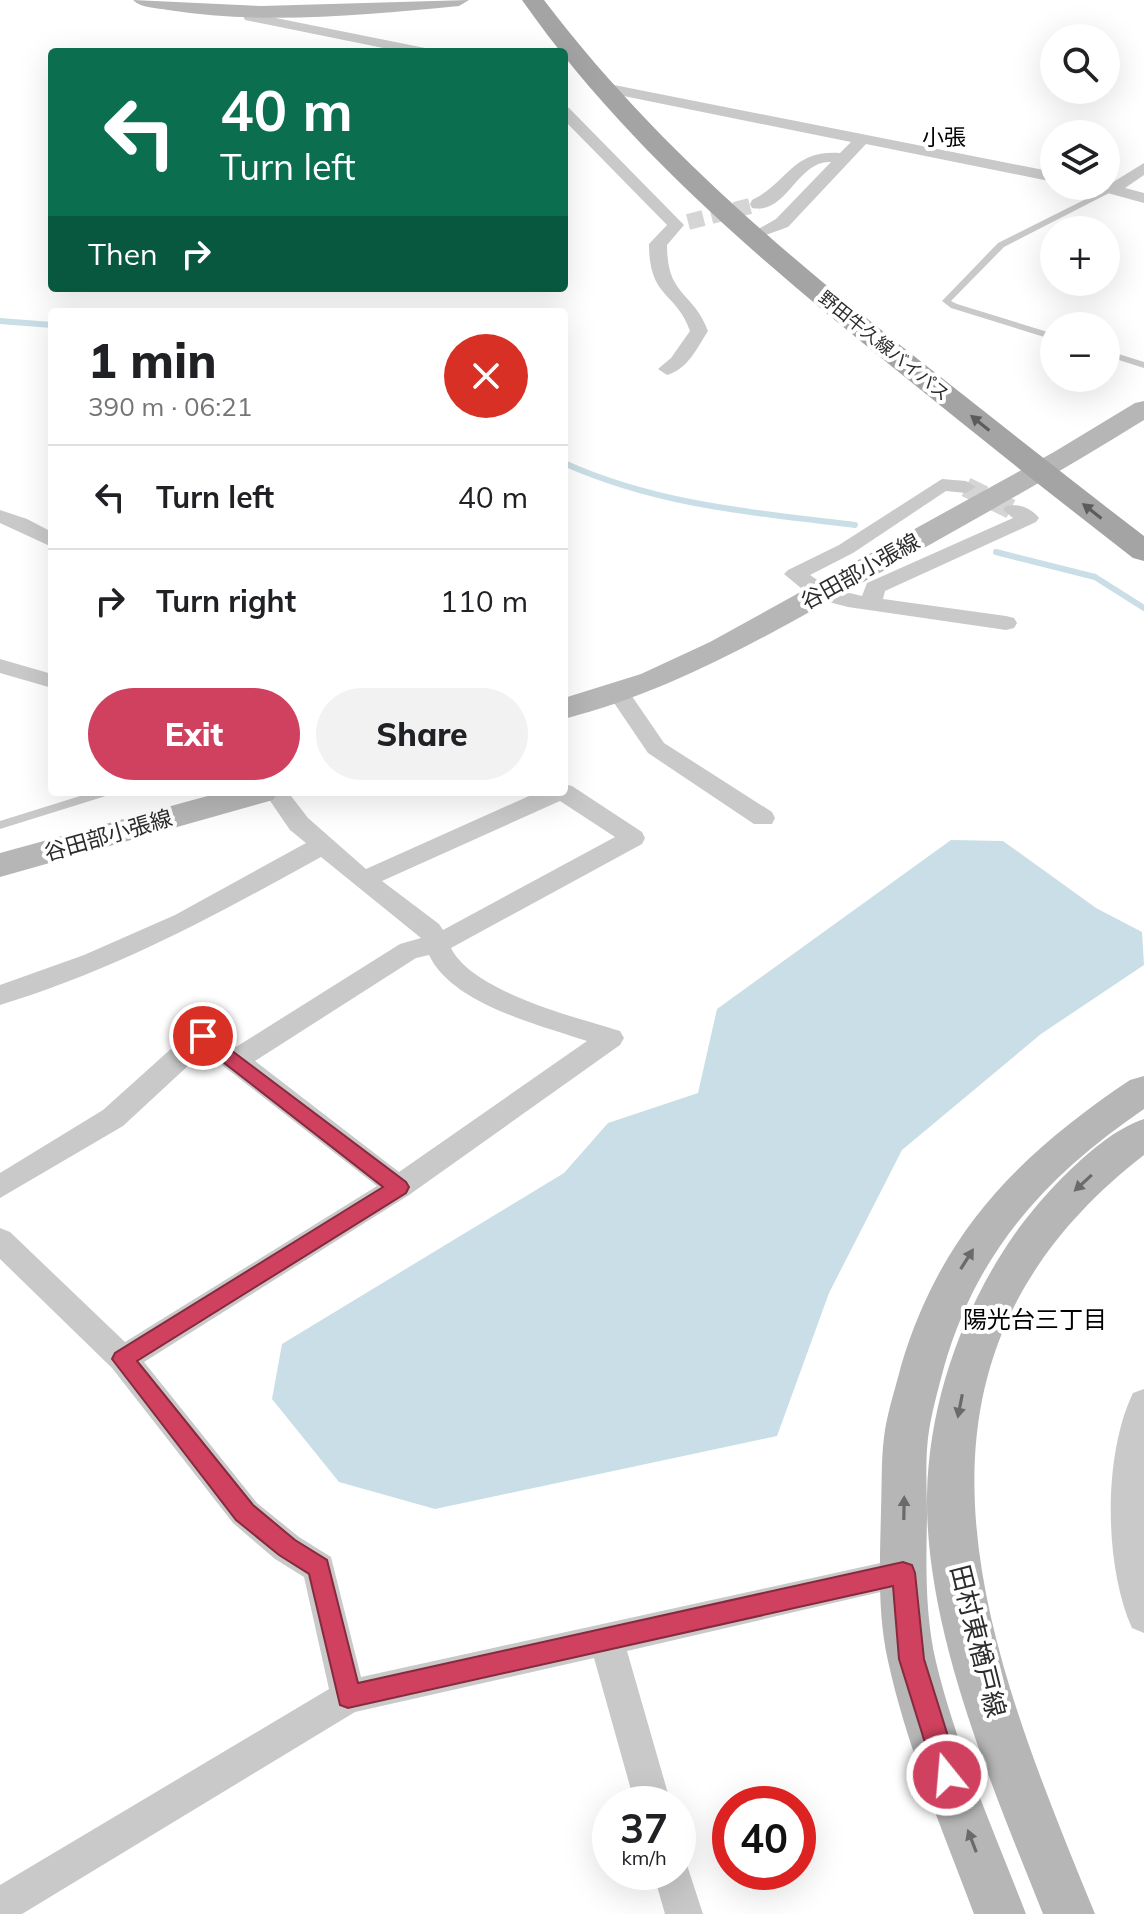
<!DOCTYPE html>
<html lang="en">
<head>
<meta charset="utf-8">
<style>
  :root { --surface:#fff; --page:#f2f2f2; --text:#202124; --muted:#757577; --line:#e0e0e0; --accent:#cf415e }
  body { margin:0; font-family:Mulish,"Noto Sans JP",sans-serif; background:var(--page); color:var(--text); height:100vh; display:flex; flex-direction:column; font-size:30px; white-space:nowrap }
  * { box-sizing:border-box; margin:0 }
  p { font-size:26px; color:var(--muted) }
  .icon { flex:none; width:44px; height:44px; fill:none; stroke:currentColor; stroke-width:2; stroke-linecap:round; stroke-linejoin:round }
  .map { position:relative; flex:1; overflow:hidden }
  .drawer { position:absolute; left:48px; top:308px; width:520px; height:488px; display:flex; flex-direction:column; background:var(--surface); border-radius:8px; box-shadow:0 8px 32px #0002 }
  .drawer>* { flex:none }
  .hud { position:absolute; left:48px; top:48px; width:520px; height:244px; border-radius:8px; box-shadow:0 8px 32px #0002; background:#0b6e4f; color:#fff; overflow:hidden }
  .controls { position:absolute; left:1040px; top:24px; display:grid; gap:16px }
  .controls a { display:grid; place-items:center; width:80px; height:80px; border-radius:50%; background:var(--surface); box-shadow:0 8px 32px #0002; font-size:40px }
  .speed { position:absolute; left:592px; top:1786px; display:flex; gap:16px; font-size:40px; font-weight:700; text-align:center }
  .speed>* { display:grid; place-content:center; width:104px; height:104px; border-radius:50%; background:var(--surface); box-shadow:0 8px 32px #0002; line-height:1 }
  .speed small { font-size:20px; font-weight:400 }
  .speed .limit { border:12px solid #d22; background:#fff; color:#111 }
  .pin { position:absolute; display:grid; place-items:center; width:68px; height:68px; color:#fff; margin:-34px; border:4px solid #fff; border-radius:50%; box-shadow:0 2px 8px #0007 }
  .me { position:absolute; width:88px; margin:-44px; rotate:343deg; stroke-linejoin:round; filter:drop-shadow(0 0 6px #0008) }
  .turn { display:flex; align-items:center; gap:28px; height:168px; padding:0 40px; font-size:36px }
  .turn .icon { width:104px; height:104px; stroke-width:2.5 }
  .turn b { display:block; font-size:56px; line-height:68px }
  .then { display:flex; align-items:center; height:76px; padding:0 40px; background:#0003; gap:16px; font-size:30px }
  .round { display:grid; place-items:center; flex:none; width:84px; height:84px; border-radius:42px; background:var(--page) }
  .head { display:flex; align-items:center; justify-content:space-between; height:136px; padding:0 40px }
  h1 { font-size:48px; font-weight:800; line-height:60px }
  .action { display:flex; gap:16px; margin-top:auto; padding:16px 40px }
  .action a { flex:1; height:92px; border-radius:48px; background:var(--accent); color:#fff; font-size:32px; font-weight:800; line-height:92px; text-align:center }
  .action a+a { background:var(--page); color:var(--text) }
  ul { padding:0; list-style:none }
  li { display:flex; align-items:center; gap:24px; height:104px; padding:0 40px; border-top:2px solid var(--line) }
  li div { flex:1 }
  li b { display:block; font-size:30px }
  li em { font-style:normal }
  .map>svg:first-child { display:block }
</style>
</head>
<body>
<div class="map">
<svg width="1144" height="1914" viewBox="0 0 1144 1914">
  <rect width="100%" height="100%" fill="#fff"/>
  <path fill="#c9dee6" d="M951,840L1003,841L1096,908L1142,932L1144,965L1041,1034L902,1150L829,1293L777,1436L435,1509L339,1482L272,1399L282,1344L564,1173L608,1123L698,1093L717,1009Z"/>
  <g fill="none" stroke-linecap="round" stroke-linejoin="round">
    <path stroke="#c9dee6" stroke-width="6" d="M0,321L52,325
      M564,463C657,505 755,513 855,525
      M996,552L1095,577L1144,608"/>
    <path stroke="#d5d5d5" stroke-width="16" stroke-dasharray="16 8" stroke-linecap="butt" d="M688,222L758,204"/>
    <path stroke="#d5d5d5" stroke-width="20" stroke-dasharray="20 10" stroke-linecap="butt" d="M966,487L1013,510"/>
    <path fill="#c9c9c9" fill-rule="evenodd" d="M1110,187L1117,189L1004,247L951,301L957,304L1054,334V340L951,308L942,301L998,243Z
      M1106,350L1144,362V368L1106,356Z
      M93,792H111L109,795L0,829V821Z"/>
    <path fill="#c9c9c9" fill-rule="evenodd" d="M248,7L256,14L425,48L432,52H403L250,21L245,20L241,11Z
      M599,82L1054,172V182L866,144L788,227L763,236L755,231L776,219L831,162C797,160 787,215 752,208L750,204L752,200C789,182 791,150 840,153L851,142L594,90V84Z
      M564,106L569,108L684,225L667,245C667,297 693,291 708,331C697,348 688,369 667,375L658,369L671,358L690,331C676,291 649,299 649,244L667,225L564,120Z
      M1144,163V175L1125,188L1144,193V203L1093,189L1091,186H1106V183L1110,184Z
      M942,479L966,481L976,487L966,493L946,491L853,553L810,575L829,588L862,596L867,583L1013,518L1003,510L1006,506C1017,503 1032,508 1039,518L1036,522L885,591L883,599L1006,616L1014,618L1017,623L1014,628L1006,630L848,607L813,598L784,574L788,570L839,545Z
      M0,510L27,519L52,532V547L0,523Z
      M0,659L52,674V688L0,673Z
      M619,687L627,689L664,743L772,812L775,818L772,824H754L648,753L608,694L611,689Z
      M564,784L572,786L642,832L645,838L642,844L451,948C473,992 575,1017 620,1031L624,1038L620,1045L409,1195L144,1362L257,1503L299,1537L331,1557L361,1677L903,1558L915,1562L920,1573L915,1584L627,1651L671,1804H635L594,1658L355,1712L22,1914H0V1885L329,1689L304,1577L275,1559L233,1523L112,1368L0,1259V1228L10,1232L125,1342L377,1186L204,1051L123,1126L0,1198V1173L103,1110L193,1029C211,1024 222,1037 236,1047L400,944L421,938L321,857C216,915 116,970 0,1005V985L84,955L175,915L306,843L290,830L264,792H288L308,818L366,869L538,792H564ZM560,801L615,837L443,930L439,924L382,881ZM429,955C452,1004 539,1025 587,1041L399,1172L255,1061L416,958Z
      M1144,1389V1633L1132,1628C1104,1566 1103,1455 1133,1393Z
      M678,1856L685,1859L703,1914H665L653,1872H678Z"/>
    <path fill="#b6b6b6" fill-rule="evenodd" d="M133,0L261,6L469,0L459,6C363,15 264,25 168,10C157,8 141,8 133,0Z
      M1144,401V420C1056,475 966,524 876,575C775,631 677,690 564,719V698L641,674L710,642L1054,452L1135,403Z
      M222,792H278L273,800L0,877V853Z
      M1144,1076V1109C1046,1176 977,1251 944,1367C938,1390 931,1414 928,1438C925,1464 927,1491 927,1517C926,1566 925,1615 936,1662C957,1749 994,1831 1026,1914H974C943,1831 907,1748 888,1661C877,1612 880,1560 881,1510C882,1486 881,1461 884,1437C887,1413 895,1390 901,1366C940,1234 1018,1155 1130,1080Z
      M1144,1119V1155C869,1368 986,1648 1095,1914H1043C993,1788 925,1632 927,1495C929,1402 962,1310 1014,1235C1042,1196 1098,1134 1144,1119Z"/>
    <path fill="#a4a4a4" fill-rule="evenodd" d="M522,0H544C650,140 782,252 919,360C994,419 1068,478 1144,536V561L1133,558C1053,496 974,433 895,369C758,259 621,142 522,0Z"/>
  </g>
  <defs><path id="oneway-solid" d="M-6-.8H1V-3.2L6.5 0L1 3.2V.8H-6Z" transform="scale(2)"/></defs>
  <g fill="#5c5c5c">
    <use href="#oneway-solid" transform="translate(980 423) rotate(-141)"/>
    <use href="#oneway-solid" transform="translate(1092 511) rotate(-142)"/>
  </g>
  <g fill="#6a6a6a">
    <use href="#oneway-solid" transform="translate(1083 1183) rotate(137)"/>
    <use href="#oneway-solid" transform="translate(967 1259) rotate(-58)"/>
    <use href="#oneway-solid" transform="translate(960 1406) rotate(101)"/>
    <use href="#oneway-solid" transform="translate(904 1508) rotate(-89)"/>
    <use href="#oneway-solid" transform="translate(972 1841) rotate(-111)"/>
  </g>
  <path fill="#cf415e" stroke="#872a3d" stroke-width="2" d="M203,1029L406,1182L409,1187L406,1193L137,1361L253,1505L295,1540L327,1560L358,1683L903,1562L912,1565L915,1573L924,1659L960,1775L956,1784L947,1787L938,1784L935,1775L899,1659L893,1586L348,1708L340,1705L309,1574L279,1555L236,1520L112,1359L115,1353L383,1187L196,1041L193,1036L196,1031Z"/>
  <g text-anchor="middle" stroke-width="8" stroke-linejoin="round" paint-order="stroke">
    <g font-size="18" fill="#2c2c2c" stroke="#fff">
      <text transform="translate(884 346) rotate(39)" y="6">野田牛久線バイパス</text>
    </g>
    <g font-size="22" fill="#000" stroke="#fff">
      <text x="944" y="145">小張</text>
    </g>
    <g font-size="22" fill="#2c2c2c" stroke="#fff">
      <text transform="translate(860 571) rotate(-29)" y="8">谷田部小張線</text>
      <text transform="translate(108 835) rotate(-16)" y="8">谷田部小張線</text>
    </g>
    <g font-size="24" fill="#000" stroke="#fff">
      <text x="1035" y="1328">陽光台三丁目</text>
    </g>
    <g font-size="26" fill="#2c2c2c" stroke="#fff">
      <text transform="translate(978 1641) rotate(76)" y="9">田村東楢戸線</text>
    </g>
  </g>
</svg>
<div class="controls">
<a><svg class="icon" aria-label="search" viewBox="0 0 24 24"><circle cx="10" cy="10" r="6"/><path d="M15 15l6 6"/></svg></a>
<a><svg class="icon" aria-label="layers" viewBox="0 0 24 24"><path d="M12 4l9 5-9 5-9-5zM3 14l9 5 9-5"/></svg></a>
<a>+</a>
<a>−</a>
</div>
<div class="speed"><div>37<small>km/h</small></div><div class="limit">40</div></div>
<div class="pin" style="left:203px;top:1036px;background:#d93025"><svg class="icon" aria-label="arrive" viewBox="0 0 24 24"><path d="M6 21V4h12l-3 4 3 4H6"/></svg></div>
<svg class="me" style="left:947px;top:1775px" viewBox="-20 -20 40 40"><circle r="17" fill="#cf415e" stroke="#fff" stroke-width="3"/><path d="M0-11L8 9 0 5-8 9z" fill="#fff"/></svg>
<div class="hud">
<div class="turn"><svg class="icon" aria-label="left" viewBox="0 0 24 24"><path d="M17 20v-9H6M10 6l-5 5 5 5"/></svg><div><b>40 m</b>Turn left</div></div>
<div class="then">Then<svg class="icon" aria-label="right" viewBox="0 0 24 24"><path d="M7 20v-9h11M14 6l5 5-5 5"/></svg></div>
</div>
<section class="drawer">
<div class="head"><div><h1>1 min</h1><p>390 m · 06:21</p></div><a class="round" style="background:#d93025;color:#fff"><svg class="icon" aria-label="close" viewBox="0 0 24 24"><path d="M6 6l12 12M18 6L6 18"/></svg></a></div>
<ul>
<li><svg class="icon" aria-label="left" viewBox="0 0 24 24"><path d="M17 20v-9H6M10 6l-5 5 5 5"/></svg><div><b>Turn left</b></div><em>40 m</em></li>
<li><svg class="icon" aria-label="right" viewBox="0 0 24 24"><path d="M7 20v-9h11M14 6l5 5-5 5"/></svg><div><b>Turn right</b></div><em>110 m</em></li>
</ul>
<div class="action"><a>Exit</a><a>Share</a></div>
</section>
</div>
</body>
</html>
